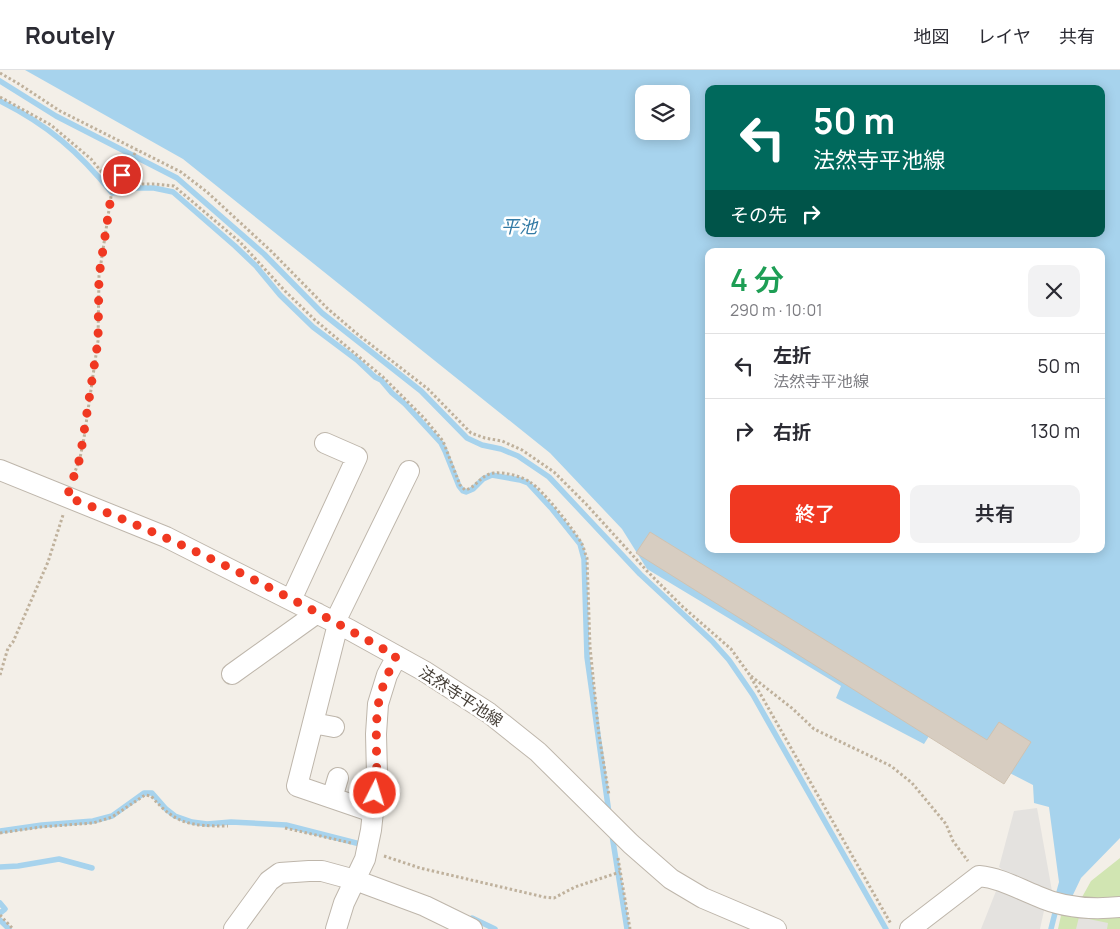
<!DOCTYPE html>
<html lang="ja">
<head>
<meta charset="utf-8">
<style>
  :root { --surface:#fff; --page:#f2f2f3; --text:#2b2b33; --muted:#7c7c81; --line:#e1e1e2; --accent:#f03821 }
  body { margin:0; font-family:Manrope,"Noto Sans JP",sans-serif; background:var(--page); color:var(--text); height:100vh; display:flex; flex-direction:column; font-size:19px; white-space:nowrap }
  * { box-sizing:border-box; margin:0 }
  p { font-size:16px; color:var(--muted) }
  .icon { flex:none; width:28px; height:28px; fill:none; stroke:currentColor; stroke-width:2; stroke-linecap:round; stroke-linejoin:round }
  .map { position:relative; flex:1; overflow:hidden }
  .sheet { position:absolute; left:705px; top:178px; width:400px; height:305px; display:flex; flex-direction:column; background:var(--surface); border-radius:10px; box-shadow:0 2px 12px #0003 }
  .sheet>* { flex:none }
  .hud { position:absolute; left:705px; top:15px; width:400px; height:152px; border-radius:10px; box-shadow:0 2px 12px #0003; background:#00695c; color:#fff; overflow:hidden }
  .buttons { position:absolute; left:635px; top:15px; display:grid; gap:10px }
  .buttons a { display:grid; place-items:center; width:55px; height:55px; border-radius:10px; background:var(--surface); box-shadow:0 2px 12px #0003; font-size:25px }
  .pin { position:absolute; display:grid; place-items:center; width:42px; height:42px; color:#fff; margin:-21px; border:2px solid #fff; border-radius:50%; box-shadow:0 1px 5px #0007 }
  .me { position:absolute; width:55px; margin:-28px; rotate:5deg; stroke-linejoin:round; filter:drop-shadow(0 0 4px #0008) }
  .turn { display:flex; align-items:center; gap:18px; height:105px; padding:0 25px; font-size:22px }
  .turn .icon { width:65px; height:65px; stroke-width:2.5 }
  .turn b { display:block; font-size:35px; line-height:42px }
  .then { display:flex; align-items:center; height:48px; padding:0 25px; background:#0003; gap:10px; font-size:19px }
  .round { display:grid; place-items:center; flex:none; width:52px; height:52px; border-radius:10px; background:var(--page) }
  .headline { display:flex; align-items:center; justify-content:space-between; height:85px; padding:0 25px }
  h1 { font-size:30px; font-weight:600; line-height:38px; color:#1e9e55 }
  .button { display:flex; gap:10px; margin-top:auto; padding:10px 25px }
  .button a { flex:1; height:58px; border-radius:10px; background:var(--accent); color:#fff; font-size:20px; font-weight:600; line-height:58px; text-align:center }
  .button a+a { background:var(--page); color:var(--text) }
  ul { padding:0; list-style:none }
  li { display:flex; align-items:center; gap:15px; height:65px; padding:0 25px; border-top:1px solid var(--line) }
  li div { flex:1 }
  li b { display:block; font-size:19px }
  li em { font-style:normal }
  header { display:flex; align-items:center; gap:30px; box-sizing:border-box; height:70px; padding:0 25px; background:var(--surface); border-bottom:1px solid var(--line) }
  header strong { font-size:24px }
  nav { display:flex; gap:28px; margin-inline-start:auto; font-size:18px }
  .map>svg:first-child { display:block }
</style>
</head>
<body>
<header>
<strong>Routely</strong>
<nav><a>地図</a><a>レイヤ</a><a>共有</a></nav>
</header>
<div class="map">
<svg width="1120" height="859" viewBox="0 0 1120 859">
  <rect width="100%" height="100%" fill="#f3efe8"/>
  <path fill="#d1e5b2" d="M1120,788V831L1081,829L1091,811Z
    M1062,841L1120,846V859H1058Z"/>
  <path fill="#e4e2df" d="M1037,738L1040,754L1052,821L1012,807L999,797L1014,741Z
    M998,816L1045,836L1040,859H981Z
    M1079,847L1108,853L1107,859H1076Z"/>
  <path fill="#a7d3ed" fill-rule="evenodd" d="M25,0H1120V768L1081,808L1071,829L1056,823L1059,812L1049,737L1034,733L1033,715L931,663L924,674L836,628L841,616L647,499L622,459L550,383L183,89ZM709,19H1101V164H709ZM644,24H681V61H644ZM709,181H1101V479H709Z"/>
  <g fill="none" stroke-linecap="round" stroke-linejoin="round">
    <path stroke="#a7d3ed" stroke-width="5.5" d="M0,11L56,46L177,108L264,184L322,243L421,321L467,368L482,375L501,379L518,386L549,407L640,504L712,571L729,590L753,625L886,859
      M0,31C48,55 79,82 112,123L134,118H154L173,122L235,176L256,196L280,225L313,257L357,290L375,307L381,310L392,323L405,334L441,373L445,381L459,416L463,421L466,422L473,419L483,409L492,405L520,410L528,413L552,439L580,474L584,489L587,587L609,743
      M0,761L42,755L93,751L112,746L144,723H152L166,739L175,746L192,752L207,754L231,752L286,755L364,775
      M612,765L627,859
      M0,797L18,796L59,789L92,798
      M0,833L5,839L0,843
      M472,848L495,859
      M0,850L9,859
      M1051,859L1055,843"/>
  </g>
  <path fill="#d7cdc1" stroke="#cfc2b1" d="M650,462L987,670L999,652L1031,672L1004,714L636,483Z"/>
  <g fill="none" stroke-linecap="round" stroke-linejoin="round">
    <g stroke="#beb6ab" stroke-width="22">
      <path id="minor" d="M0,400L166,467L350,560L424,601L489,643L538,682L631,774L671,809L703,828L776,859
        M291,530L357,387L325,373
        M335,552L409,401
        M338,554L297,716L373,742
        M232,604L317,543
        M313,653L334,657
        M332,728L338,708
        M234,859L269,811L280,803L309,801H322L355,810L425,836L472,859
        M336,859L344,833L365,789L371,760L377,705L376,664L378,634L387,605L397,586
        M910,859L979,806C1000,808 1017,818 1037,826C1063,838 1091,840 1120,837"/>
    </g>
    <path stroke="#bfb19c" stroke-width="3" stroke-dasharray="2.5 2.5" stroke-linecap="butt" d="M0,3L19,14L60,41L181,102L207,122L271,181L327,238L356,263L428,319L471,363L485,368L502,371L522,380L554,402L586,434L647,501L683,537L731,579L749,604L891,854
      M0,27L51,55L91,89L114,117L135,114H155L174,116L240,172L285,221L315,250L383,307L424,348L443,371L460,415L465,420C476,418 481,404 494,403C505,402 521,406 530,412C543,420 574,460 582,474C584,478 585,484 587,488L590,577L599,665L609,725
      M72,410L80,388L84,368L98,271L99,206L112,120L137,80
      M0,605L8,578L13,572L48,492L63,445
      M751,606L793,639L814,659L891,696L912,713L946,754L953,771L968,791
      M285,758L351,773
      M0,763L41,757L93,753L112,747L145,725L151,726C176,755 191,756 228,756
      M384,786L420,798L544,827L554,828L575,817L620,802
      M618,788L630,859
      M0,845L13,859"/>
    <use href="#minor" stroke="#fff" stroke-width="20"/>
  </g>
  <g fill="none" stroke-linecap="round" stroke-linejoin="round">
    <path stroke="#f03821" stroke-width="9" stroke-dasharray="0 16.2" d="M122,105L112,120L99,206L98,271L80,388L67,427C181,470 290,526 396,586C389,602 380,619 378,637C374,666 379,695 375,723"/>
  </g>
  <g text-anchor="middle" stroke-width="5" stroke-linejoin="round" paint-order="stroke">
    <g font-size="16" fill="#463f37" stroke="#fff">
      <text transform="translate(461 626) rotate(33)" y="6">法然寺平池線</text>
    </g>
    <g font-size="18" font-style="italic" fill="#327aa5" stroke="#fff">
      <text x="519" y="163">平池</text>
    </g>
  </g>
</svg>
<div class="buttons">
<a><svg class="icon" aria-label="layers" viewBox="0 0 24 24"><path d="M12 4l9 5-9 5-9-5zM3 14l9 5 9-5"/></svg></a>
</div>
<div class="pin" style="left:122px;top:105px;background:#d93025"><svg class="icon" aria-label="arrive" viewBox="0 0 24 24"><path d="M6 21V4h12l-3 4 3 4H6"/></svg></div>
<svg class="me" style="left:375px;top:723px" viewBox="-20 -20 40 40"><circle r="17" fill="#f03821" stroke="#fff" stroke-width="3"/><path d="M0-11L8 9 0 5-8 9z" fill="#fff"/></svg>
<div class="hud">
<div class="turn"><svg class="icon" aria-label="left" viewBox="0 0 24 24"><path d="M17 20v-9H6M10 6l-5 5 5 5"/></svg><div><b>50 m</b>法然寺平池線</div></div>
<div class="then">その先<svg class="icon" aria-label="right" viewBox="0 0 24 24"><path d="M7 20v-9h11M14 6l5 5-5 5"/></svg></div>
</div>
<section class="sheet">
<div class="headline"><div><h1>4 分</h1><p>290 m · 10:01</p></div><a class="round"><svg class="icon" aria-label="close" viewBox="0 0 24 24"><path d="M6 6l12 12M18 6L6 18"/></svg></a></div>
<ul>
<li><svg class="icon" aria-label="left" viewBox="0 0 24 24"><path d="M17 20v-9H6M10 6l-5 5 5 5"/></svg><div><b>左折</b><p>法然寺平池線</p></div><em>50 m</em></li>
<li><svg class="icon" aria-label="right" viewBox="0 0 24 24"><path d="M7 20v-9h11M14 6l5 5-5 5"/></svg><div><b>右折</b></div><em>130 m</em></li>
</ul>
<div class="button"><a>終了</a><a>共有</a></div>
</section>
</div>
</body>
</html>
